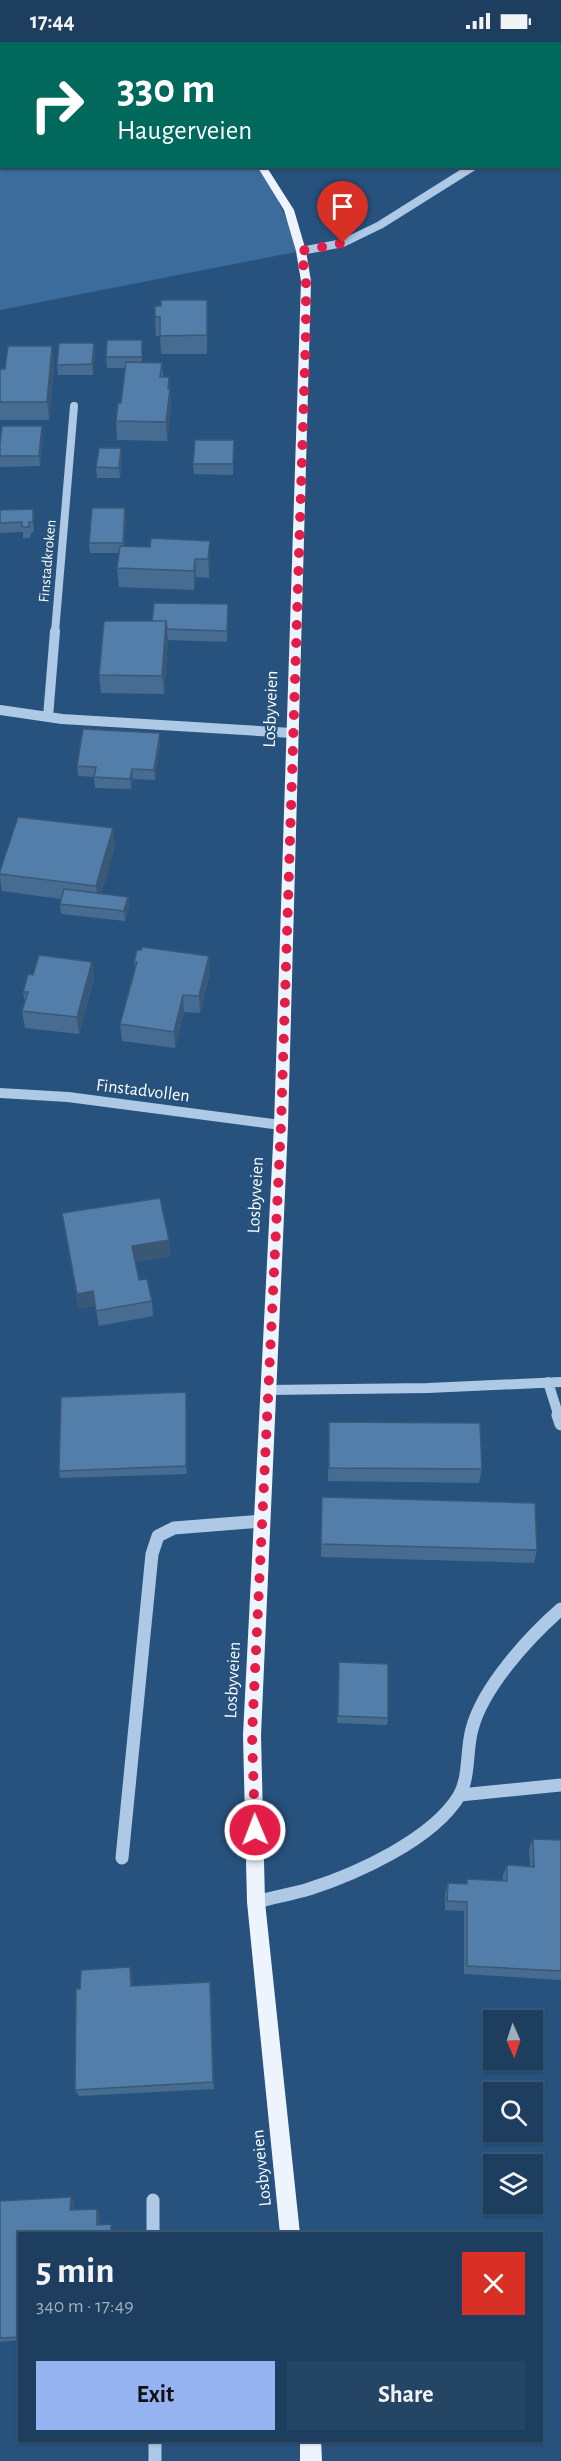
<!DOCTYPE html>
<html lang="en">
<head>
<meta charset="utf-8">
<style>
  :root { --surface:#1d3e5e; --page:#254564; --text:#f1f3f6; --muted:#a0aebc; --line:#3b5773; --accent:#95b2f1 }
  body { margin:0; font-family:"Alegreya Sans",sans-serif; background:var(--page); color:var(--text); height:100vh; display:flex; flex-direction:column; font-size:22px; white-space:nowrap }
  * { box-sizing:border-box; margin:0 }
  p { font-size:20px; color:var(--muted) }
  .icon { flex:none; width:33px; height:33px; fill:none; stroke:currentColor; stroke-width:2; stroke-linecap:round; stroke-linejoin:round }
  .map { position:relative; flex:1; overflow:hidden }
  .details { position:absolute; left:18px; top:2190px; width:525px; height:210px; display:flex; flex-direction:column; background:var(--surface); border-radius:0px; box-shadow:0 2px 4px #0004,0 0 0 2px var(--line) }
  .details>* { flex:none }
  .hud { position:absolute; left:0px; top:0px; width:561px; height:126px; box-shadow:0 2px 4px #0004,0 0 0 2px var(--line); background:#00695c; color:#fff; overflow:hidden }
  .needle { width:39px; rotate:177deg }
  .buttons { position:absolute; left:483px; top:1968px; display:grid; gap:12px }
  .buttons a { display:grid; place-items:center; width:60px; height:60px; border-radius:0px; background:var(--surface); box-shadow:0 2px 4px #0004,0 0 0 2px var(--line); font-size:30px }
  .pin { position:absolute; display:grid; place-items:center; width:51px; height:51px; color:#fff; margin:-62px -26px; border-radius:50% 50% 50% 0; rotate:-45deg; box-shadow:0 0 6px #0007 }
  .pin .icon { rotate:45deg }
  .me { position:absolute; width:66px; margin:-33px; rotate:359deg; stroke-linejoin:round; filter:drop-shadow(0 0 4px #0008) }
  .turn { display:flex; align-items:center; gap:21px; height:126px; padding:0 18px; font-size:27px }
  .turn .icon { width:78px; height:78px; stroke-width:2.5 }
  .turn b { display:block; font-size:42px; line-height:51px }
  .round { display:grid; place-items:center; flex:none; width:63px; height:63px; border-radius:0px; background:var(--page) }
  .head { display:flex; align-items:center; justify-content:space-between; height:102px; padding:0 18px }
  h1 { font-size:36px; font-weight:600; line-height:45px }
  .primary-button { display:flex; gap:12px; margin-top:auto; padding:12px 18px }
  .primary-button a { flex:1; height:69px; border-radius:0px; background:var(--accent); color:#111; font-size:24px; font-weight:600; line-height:69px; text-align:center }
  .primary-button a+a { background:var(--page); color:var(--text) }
  .status { display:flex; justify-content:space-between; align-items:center; height:42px; padding:0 30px; background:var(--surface); direction:ltr }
  .status svg { height:16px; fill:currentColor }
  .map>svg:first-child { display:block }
</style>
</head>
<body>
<div class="status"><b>17:44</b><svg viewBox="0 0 49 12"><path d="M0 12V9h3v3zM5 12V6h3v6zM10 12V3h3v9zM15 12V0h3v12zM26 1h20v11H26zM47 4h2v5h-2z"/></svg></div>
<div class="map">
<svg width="561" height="2419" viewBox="0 0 561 2419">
  <rect width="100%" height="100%" fill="#27527e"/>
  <path fill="#3b6c9c" d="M0,34L2,124L259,125L264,128L301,209L0,268Z"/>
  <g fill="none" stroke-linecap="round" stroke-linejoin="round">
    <path fill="#a1c5e6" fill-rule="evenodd" d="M28,0H39L27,2Z"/>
    <path stroke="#adc9e5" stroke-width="8" d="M301,209L343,201L380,183L474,124
      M55,590L74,364"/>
    <path stroke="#adc9e5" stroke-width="10" d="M0,668L62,677L292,691
      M48,675L55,589
      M0,1051L68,1055L281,1083
      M548,1340L559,1375
      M268,1348L428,1346L561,1340"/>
    <path stroke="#adc9e5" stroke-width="13" d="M558,1373L561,1382
      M460,1753L561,1743
      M122,1816L152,1512L158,1494L174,1486L262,1479
      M256,1860C274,1855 292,1852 309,1847C356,1832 432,1798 459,1754C470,1735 466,1708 472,1687C483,1645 529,1595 561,1567
      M153,2158V2192
      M155,2398V2419"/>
    <path fill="#edf4fd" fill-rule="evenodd" d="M0,33H2V39H0Z
      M257,124H266L294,168L306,209L311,239L288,1083L261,1693L265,1860L300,2192H280L247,1860L243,1693L274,1083L301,239L296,209L284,168Z
      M300,2398H321L322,2419H300Z"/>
  </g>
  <path fill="#476c91" d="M207,258V312H161L160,294H156L155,275Z
    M142,298V321H162L163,335H169L171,366L167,399L117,398L116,379L121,361L125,326H107L106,315Z
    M94,301L95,311L93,333H58L57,323Z
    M52,304L54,323L49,378H0V327H5Z
    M43,394L40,424L0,425V402Z
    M234,398L233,433L194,432L193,422Z
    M122,417L120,436H97L96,425Z
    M33,467L34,478V490L31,491L30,496H23V490L0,491V468Z
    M126,477L124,504L210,517L209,536L196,535L194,548L119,545L117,526L119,511H90L89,501Z
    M228,573L227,600L168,598L164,652L101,651L99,633L152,579Z
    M160,691V701L155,738L133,737L131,747L95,746L94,735L78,734L77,724Z
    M115,804L101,852L128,855L129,865L125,879L61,872L60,862L61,857L2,849L0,836V829Z
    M92,920L94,937L79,992L25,986L22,969L25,961L23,950L33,933Z
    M134,920L210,931L200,971L184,970L175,1006L122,999L120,982L135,930Z
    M62,1171L171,1214L135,1220L139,1238L152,1259L153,1274L99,1284L95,1264L79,1267Z
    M186,1359L187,1432L60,1436L59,1429Z
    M329,1380L482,1427L479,1441L328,1439Z
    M322,1455L537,1508L534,1521L321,1515Z
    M339,1620L388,1676L387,1683L337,1681Z
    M533,1797L561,1798V1938L464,1932V1869L445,1868V1851L448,1841L466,1842L467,1837L503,1839V1833L507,1823L530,1824L529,1807Z
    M133,1934V1944L211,1948L214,2047L79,2054L75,2048L80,1947Z
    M71,2155L74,2160V2168L97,2167L100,2171V2183L113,2187V2192H20V2298L0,2300V2159Z"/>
  <path fill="#3a5876" d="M207,258L208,276L207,312Z
    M94,301L95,311L93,333L92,322Z
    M52,304L54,323L49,378L47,360Z
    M169,335L171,366L167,399L166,380Z
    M42,384L43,394L40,424L39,414Z
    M234,398V409L233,433V422Z
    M121,406L122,417L120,436L119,426Z
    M125,466L126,477L124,511L123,501Z
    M33,467L34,478V490L33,480Z
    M210,499V517L209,536L208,517Z
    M195,517L196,535L194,548V529Z
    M166,579L168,598L164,652L162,634Z
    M160,691V701L155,738L154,728Z
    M132,727L133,737L131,747L130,737Z
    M113,786L115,804L98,861L96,844Z
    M128,855L129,865L125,879L124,869Z
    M209,914L210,931L200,971L199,954Z
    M92,920L94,937L79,992L77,975Z
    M183,953L184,970L175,1006L174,990Z
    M169,1198L171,1214L134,1220L132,1204Z
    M93,1249L95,1264L79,1267L77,1252Z
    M186,1350V1359L187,1432L186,1424Z
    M130,1925L133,1934V1952L131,1944Z
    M210,1940L211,1948L214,2047L213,2040Z
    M71,2155L74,2160V2173L70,2168Z
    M97,2167L100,2171V2188L97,2183Z
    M111,2182L113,2187V2192H111Z"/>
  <path fill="#537ea9" stroke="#3a5876" stroke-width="1.5" d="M161,258H207V293L160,294V275H155V264H161Z
    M107,298H142V315H106Z
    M59,301H94L92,322L57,323Z
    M8,304H52L47,360H0V327H5Z
    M126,320L162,321L160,335H169L168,347H170L166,380L116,379L118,361H121Z
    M2,384H42L39,414H0V402Z
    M195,398H234L233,422H193Z
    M99,406H121L119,426L96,425Z
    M92,466H125L123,501H89Z
    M33,467V480H29V485H22V480L0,481V468Z
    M151,496L210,499L208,517H195L194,529L117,526L120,504L150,505Z
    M154,561L228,562L227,589L167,587L166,579H152Z
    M104,579H166L162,634L99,633Z
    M83,687L160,691L154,728L132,727L130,737L94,735L96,725L77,724Z
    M18,775L113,786L96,844L0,832V829Z
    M64,847L128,855L124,869L60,862Z
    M142,905L209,914L199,954L183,953L174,990L120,982L137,920H134L137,908H141Z
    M39,913L92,920L77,975L22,969L28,950H23L28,932L33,933Z
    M160,1156L169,1198L132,1204L139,1238L147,1237L152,1259L96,1269L93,1249L77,1252L62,1171Z
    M186,1350V1424L59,1429L61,1355Z
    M329,1380L480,1381L482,1427L329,1426Z
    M322,1455L535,1461L537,1508L321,1502Z
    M339,1620L388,1622V1676L338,1674Z
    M533,1797L561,1798V1929L467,1924V1860L447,1859L448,1841L467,1842V1837L507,1839V1823L534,1825Z
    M130,1925L131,1944L210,1940L213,2040L75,2048L76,1947H80L81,1928Z
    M71,2155L70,2168L97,2167V2183L111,2182V2192H20V2295L0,2296V2159Z"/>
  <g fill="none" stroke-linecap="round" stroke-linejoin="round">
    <path stroke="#e11d48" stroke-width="10" stroke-dasharray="0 18" d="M255,1788L252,1693L281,1083L306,290V239L301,209L343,201"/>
  </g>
  <g text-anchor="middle" stroke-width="4.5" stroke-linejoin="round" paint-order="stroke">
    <g font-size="15" fill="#fff" stroke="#27527e">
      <text transform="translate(47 519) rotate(-85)" y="5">Finstadkroken</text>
    </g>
    <g font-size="18" fill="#fff" stroke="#27527e">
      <text transform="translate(270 667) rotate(-88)" y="6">Losbyveien</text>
      <text transform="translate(143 1048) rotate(7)" y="6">Finstadvollen</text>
      <text transform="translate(255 1153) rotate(-87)" y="6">Losbyveien</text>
      <text transform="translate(232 1638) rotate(-87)" y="6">Losbyveien</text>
      <text transform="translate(261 2126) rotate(-96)" y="6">Losbyveien</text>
    </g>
  </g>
</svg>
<div class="buttons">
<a><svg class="needle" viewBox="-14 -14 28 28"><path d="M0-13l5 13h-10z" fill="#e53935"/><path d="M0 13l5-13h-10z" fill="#a0aebc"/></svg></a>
<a><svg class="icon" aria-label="search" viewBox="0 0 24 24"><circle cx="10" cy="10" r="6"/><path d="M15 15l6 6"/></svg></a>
<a><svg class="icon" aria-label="layers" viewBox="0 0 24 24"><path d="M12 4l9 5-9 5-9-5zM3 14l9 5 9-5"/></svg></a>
</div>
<div class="pin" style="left:343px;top:201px;background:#d93025"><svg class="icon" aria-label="arrive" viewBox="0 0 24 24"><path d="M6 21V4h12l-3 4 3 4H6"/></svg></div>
<svg class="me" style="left:255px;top:1788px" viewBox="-20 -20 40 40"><circle r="17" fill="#e11d48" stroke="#fff" stroke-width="3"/><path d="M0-11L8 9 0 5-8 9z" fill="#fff"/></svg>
<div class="hud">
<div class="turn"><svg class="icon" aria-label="right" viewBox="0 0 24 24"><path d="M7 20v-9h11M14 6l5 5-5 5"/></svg><div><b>330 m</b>Haugerveien</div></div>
</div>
<section class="details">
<div class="head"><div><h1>5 min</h1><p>340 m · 17:49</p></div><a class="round" style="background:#d93025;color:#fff"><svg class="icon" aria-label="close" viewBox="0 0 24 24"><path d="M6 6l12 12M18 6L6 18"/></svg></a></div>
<div class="primary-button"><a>Exit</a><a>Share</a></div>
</section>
</div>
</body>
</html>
